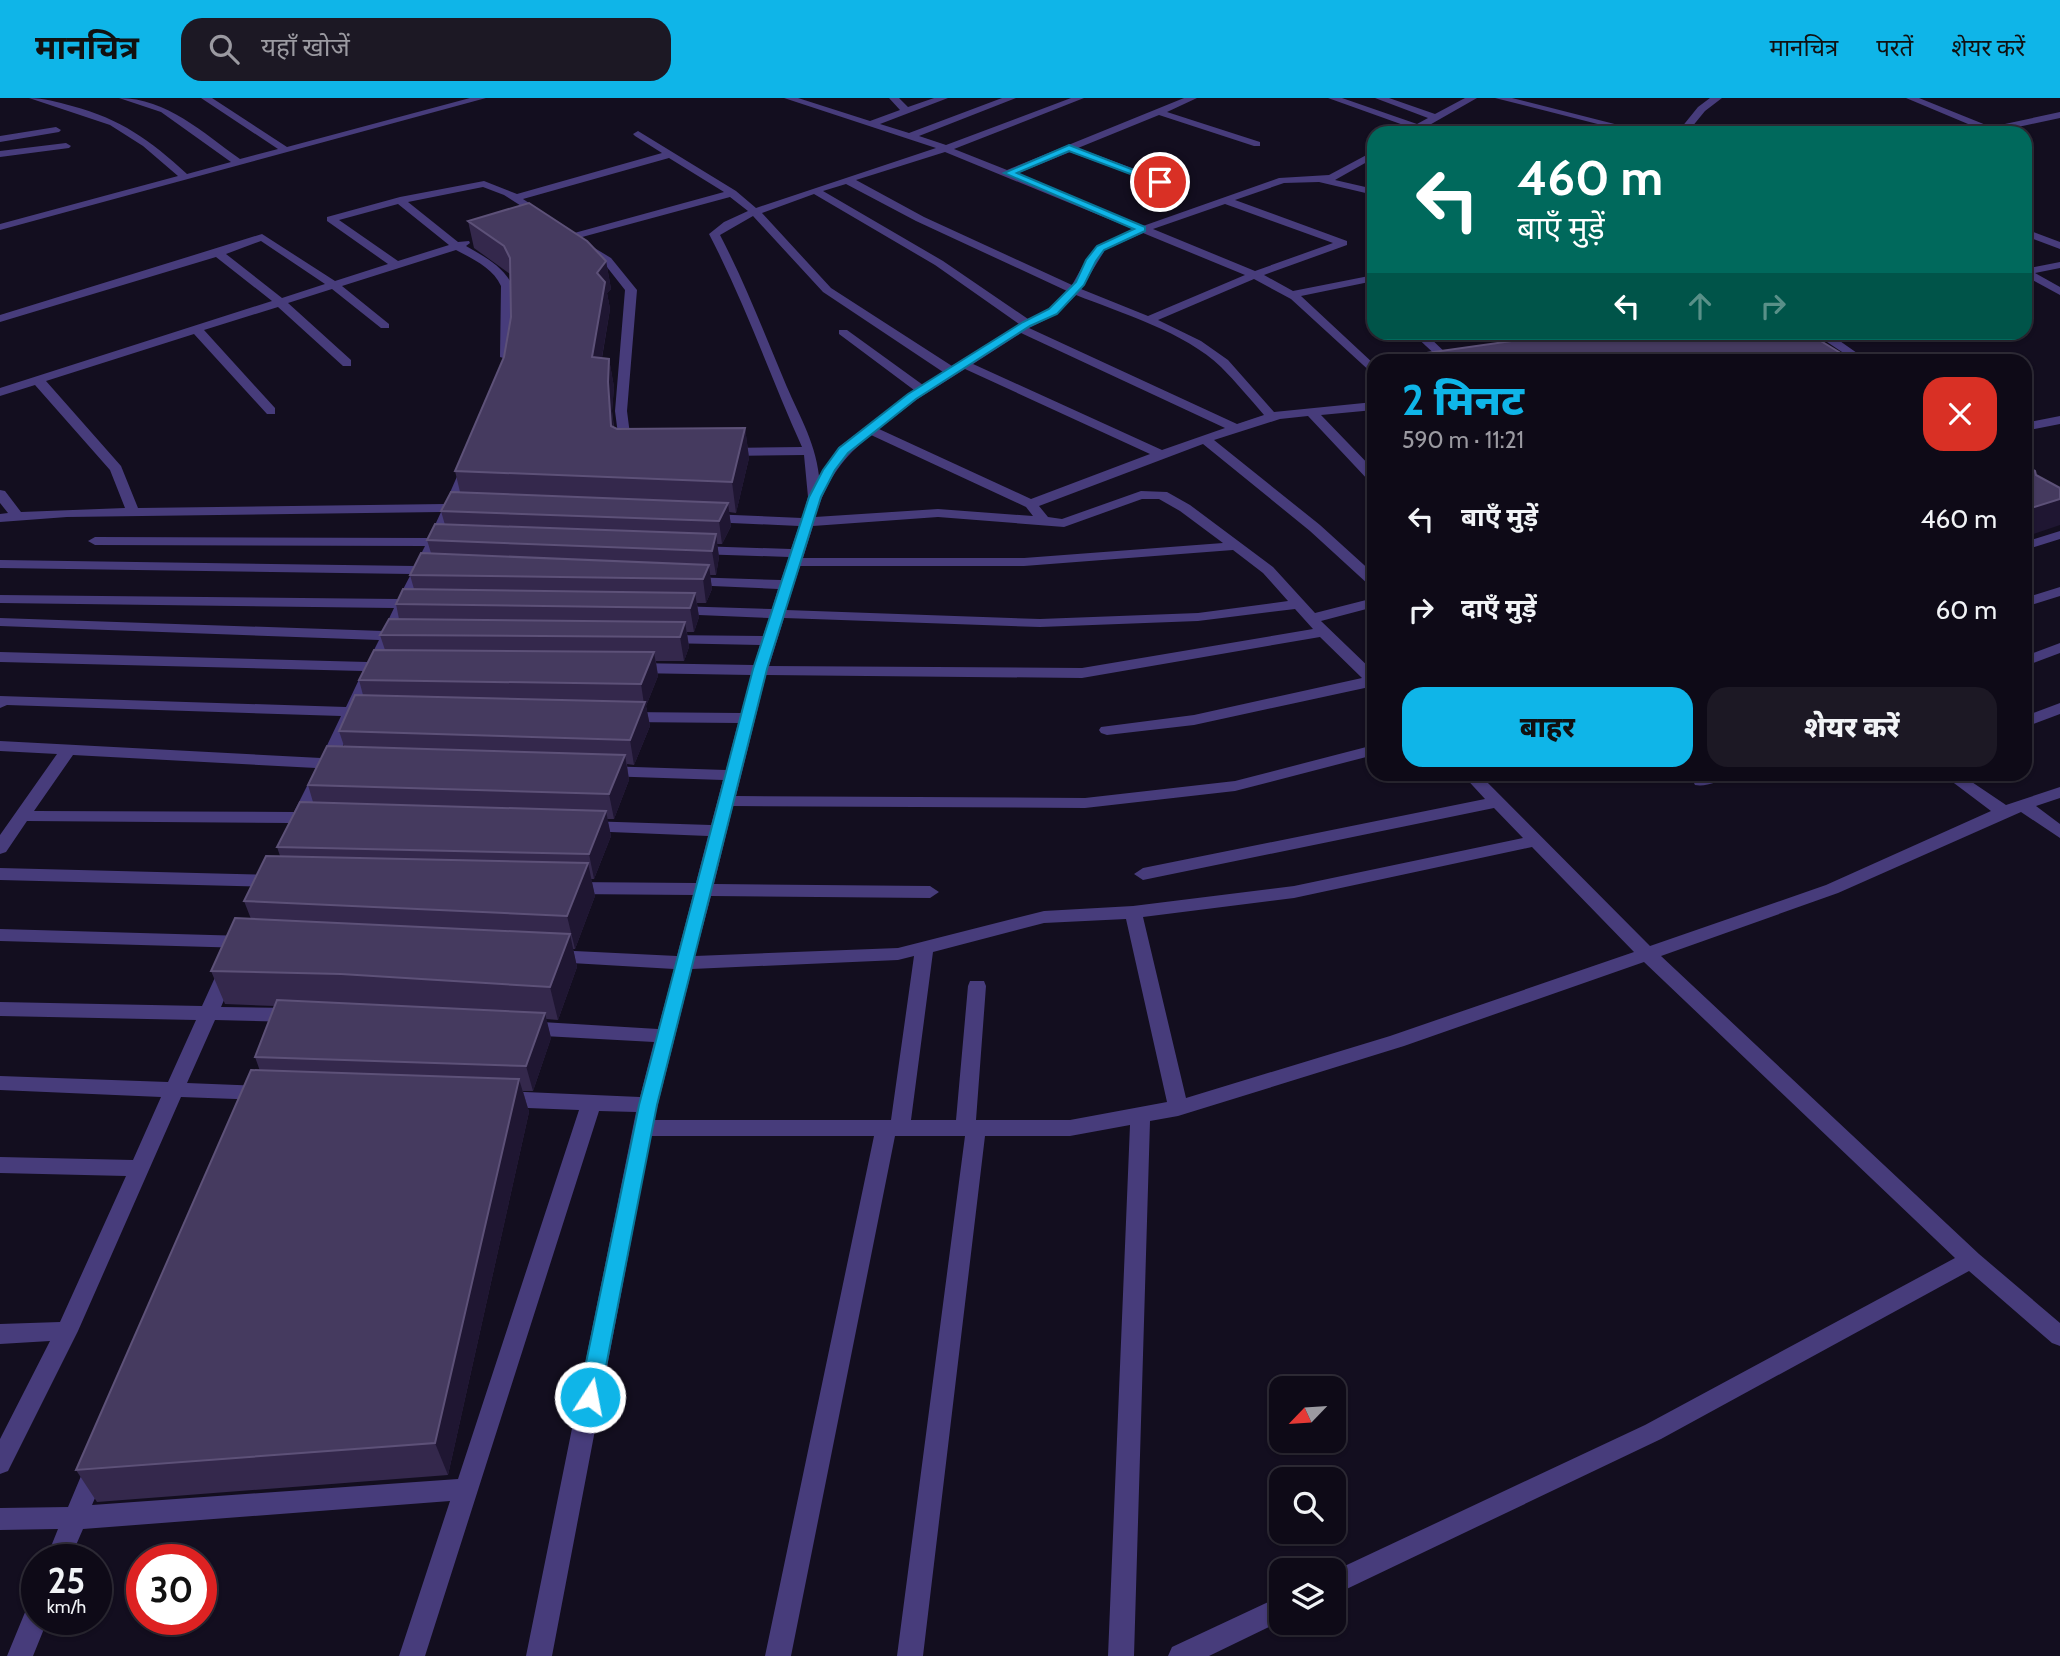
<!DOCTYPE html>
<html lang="hi">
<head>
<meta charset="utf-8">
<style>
  :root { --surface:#0e0a17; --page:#1c1824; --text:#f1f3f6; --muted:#9b9aa1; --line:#2e2b36; --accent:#0fb5e8 }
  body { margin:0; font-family:Cabin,"Noto Sans Devanagari",sans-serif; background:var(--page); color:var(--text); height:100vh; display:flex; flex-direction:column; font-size:26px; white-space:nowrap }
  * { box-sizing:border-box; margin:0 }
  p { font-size:23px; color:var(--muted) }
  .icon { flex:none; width:38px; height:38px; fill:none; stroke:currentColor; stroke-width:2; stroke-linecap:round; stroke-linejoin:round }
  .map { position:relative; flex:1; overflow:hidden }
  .panel { position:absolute; left:1367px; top:256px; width:665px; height:427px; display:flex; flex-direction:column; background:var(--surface); border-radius:21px; box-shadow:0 2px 5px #0004,0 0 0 2px var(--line) }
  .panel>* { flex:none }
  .banner { position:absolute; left:1367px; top:28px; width:665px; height:214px; border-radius:21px; box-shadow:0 2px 5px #0004,0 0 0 2px var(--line); background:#00695c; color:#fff; overflow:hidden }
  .needle { width:46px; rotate:245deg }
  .fabs { position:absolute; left:1269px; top:1278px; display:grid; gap:14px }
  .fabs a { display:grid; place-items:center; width:77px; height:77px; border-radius:14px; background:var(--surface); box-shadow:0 2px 5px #0004,0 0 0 2px var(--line); font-size:35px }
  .speed { position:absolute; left:21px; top:1446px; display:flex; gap:14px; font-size:35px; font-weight:700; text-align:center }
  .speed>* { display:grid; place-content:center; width:91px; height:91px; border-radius:50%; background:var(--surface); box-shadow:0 2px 5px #0004,0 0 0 2px var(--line); line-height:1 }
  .speed small { font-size:18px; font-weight:400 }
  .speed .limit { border:10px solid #d22; background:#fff; color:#111 }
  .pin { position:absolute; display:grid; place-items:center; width:60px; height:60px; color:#fff; margin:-30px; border:4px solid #fff; border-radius:50%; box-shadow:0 2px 7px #0007 }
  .me { position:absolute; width:77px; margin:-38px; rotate:11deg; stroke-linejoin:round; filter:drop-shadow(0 0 5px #0008) }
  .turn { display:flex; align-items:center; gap:24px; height:147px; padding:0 35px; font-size:32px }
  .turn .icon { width:91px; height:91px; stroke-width:2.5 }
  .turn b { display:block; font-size:49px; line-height:60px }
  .lanes { display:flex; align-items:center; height:66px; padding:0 35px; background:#0003; justify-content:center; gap:35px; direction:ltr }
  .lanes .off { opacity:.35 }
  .round { display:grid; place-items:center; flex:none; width:74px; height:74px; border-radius:21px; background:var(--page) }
  .overview { display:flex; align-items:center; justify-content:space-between; height:119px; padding:0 35px }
  h1 { font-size:42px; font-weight:800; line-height:52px; color:var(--accent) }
  .primary-button { display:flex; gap:14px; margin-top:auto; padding:14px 35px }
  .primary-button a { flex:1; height:80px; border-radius:21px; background:var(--accent); color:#111; font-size:28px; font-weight:800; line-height:80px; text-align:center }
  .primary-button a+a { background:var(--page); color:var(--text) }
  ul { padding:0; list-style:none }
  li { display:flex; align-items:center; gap:21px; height:91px; padding:0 35px }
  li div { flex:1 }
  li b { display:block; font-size:26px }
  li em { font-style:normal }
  header { display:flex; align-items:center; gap:42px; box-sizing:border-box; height:98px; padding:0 35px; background:var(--accent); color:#111 }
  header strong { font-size:33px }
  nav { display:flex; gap:38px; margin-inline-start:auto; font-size:24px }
  .search { width:490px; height:63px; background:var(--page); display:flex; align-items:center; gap:18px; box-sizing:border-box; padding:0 24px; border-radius:21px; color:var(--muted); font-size:26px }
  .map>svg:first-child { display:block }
</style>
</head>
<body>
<header>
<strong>मानचित्र</strong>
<div class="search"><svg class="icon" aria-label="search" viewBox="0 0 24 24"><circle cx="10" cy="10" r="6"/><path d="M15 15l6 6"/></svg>यहाँ खोजें</div>
<nav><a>मानचित्र</a><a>परतें</a><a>शेयर करें</a></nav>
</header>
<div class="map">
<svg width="2060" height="1558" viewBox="0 0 2060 1558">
  <rect width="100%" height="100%" fill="#130e1f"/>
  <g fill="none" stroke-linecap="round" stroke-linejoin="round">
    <path fill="#473c7b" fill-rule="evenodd" d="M29,0C44,0 57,4 72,8C121,21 150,42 187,76L231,64L161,14L119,0C167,0 203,35 240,61L278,51L201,0H212L287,49L470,0H486L0,132V126L178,78L143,48L110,27Z
      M784,0H798L870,23L900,12L889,0H899L908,9L934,0H948L880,26L909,35L1002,0H1016L919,38L946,47L1071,0H1084L954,51L1007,72L1184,0H1197L1167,14L1260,44V48H1254L1159,17L1078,50L1164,82V86H1156L1070,54L1016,76L1143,128L1279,80L1329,77L1374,53V60L1335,82L1374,91V97L1319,84L1284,85L1235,102L1347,143V147L1264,177L1293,193L1374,177V183L1301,198L1374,266V277L1291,201L1254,181L1158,222L1201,243L1228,262L1274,314L1374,304V312L1321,317L1374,372V384L1369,383L1308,318L1280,321L1214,342L1320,427L1374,476V488L1369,487L1310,433L1203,346L1039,408L1048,419L1062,421L1141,393L1167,394L1190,407L1273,469L1315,515L1374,500V509L1321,523L1374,574V588L1194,627L1107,637L1101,635L1099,632L1101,629L1194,617L1362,580L1320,539L1082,580L766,577L736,698L1085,700L1235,683L1374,647V657L1235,693L1085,710L733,708L714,786L930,788L939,794L930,800L711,798L695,858L898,850L1044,813L1133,808L1294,788L1523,740L1494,710L1143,782L1134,776L1143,770L1485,701L1462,676H1479L1650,848L1826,787L1991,713L1942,676H1960L2006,707L2060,689V700L2036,708L2060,726V740L2021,714L1838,795L1661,858L1979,1156L2060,1225V1248L2052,1245L1969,1173L1661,1341L1334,1497V1473L1645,1327L1955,1160L1644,864L1404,948L1178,1018L1150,1023L1134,1558H1108L1130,1027L1070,1038H985L923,1558H897L965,1038H895L791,1558H765L874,1038H651L552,1558H526L636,1014L599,1013L425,1558H399L450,1403L83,1431L70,1461H46L58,1431L0,1432V1410L68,1409L89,1359L97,1356L105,1359L109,1367L92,1407L458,1381L579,1012L501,1009L494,1006L491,1001L494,996L501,993L640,999L654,944L525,937L518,935L515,930L518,925L525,923L658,931L674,871L554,864L548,863L545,858L548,853L554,852L677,858L693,797L570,796L561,790L570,784L696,785L708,738L586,733L578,728L586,723L711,727L723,682L604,678L596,673L604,668L726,672L738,625L625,624L617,619L625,614L741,615L751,577L633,575L625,570L633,565L754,567L760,547L664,545L657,541L664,537L763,538L769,520L675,516L668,512L675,508L772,511L778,491L689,487L682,483L689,479L781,482L789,459L697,456L690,452L697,448L791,451L799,428L709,424L702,420L709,416L802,420L808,399L804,357L726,358L719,354L726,350L802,349C770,278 745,205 709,136L724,124L748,113L730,99L571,142L566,139L567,137L724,94L669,60L523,101L547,117L548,119L543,122L504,97L483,89L408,104L458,144L469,143L470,145L466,148C485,159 503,168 513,188L510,262L500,259L501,188C493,170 473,161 456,152L342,188L389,226V230H381L332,191L288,205L351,262V268H343L278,209L204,232L275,310V316H267L194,236L46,283L121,368L138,410L445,406L462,367H472L474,370L459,406L467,410L455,414L442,440L449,444L439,448L429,468L438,472L436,475L425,476L413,502L420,506L418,509L409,510L398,534L405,538L403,541L393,542L383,565L389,569L379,574L361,610L367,614L357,619L336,662L342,666L340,670L332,671L311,715L317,720L315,724L298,729L290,725L27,723L6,754L0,756V737L57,656L0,653V643L321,660L341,618L7,607L0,610V598L346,609L363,573L0,564V554L368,564L379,542L0,528V520L383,533L394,510L0,505V497L398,501L411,476L0,470V462L415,468L425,448L95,447L88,443L95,439L429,440L441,414L67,419L0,424V416L8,415L0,405V392L5,393L21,414L125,410L110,372L35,287L0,298V290L272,203L216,159L0,224V217L262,136L335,183L388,166L327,123V119L400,99L484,83L517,96L662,55L635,38L633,36L638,33L736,93L756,110L936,50ZM945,54L1133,131L1097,148L1086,162L1072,187L924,119L856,82ZM846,86L916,123L1067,193L1049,212L1028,221L943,163L823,93ZM814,96L935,167L1019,226L952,268L831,190L762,115ZM398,106L449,147L398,163L339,122ZM1225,106L1333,145L1255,173L1153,131ZM753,118L823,194L943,274L923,287L847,232H839V236L914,292L839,349L819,378C815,342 797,314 784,282C763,232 745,185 720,137ZM1143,135L1245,177L1148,218L1081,191L1105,152ZM261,143L325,186L282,200L226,156ZM1076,197C1121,215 1185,234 1221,269C1236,284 1250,301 1264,317L1237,326L1029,230L1057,216ZM1021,235L1225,330L1162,352L973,266ZM965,271L1150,356L1031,401L879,331L916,302ZM871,337L1026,409L1033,418L938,411L815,419C827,382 841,361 871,337ZM1142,401H1159L1180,413L1223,445L1024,460H803L813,428L938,419L1064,429ZM1233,452L1263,475L1288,503L1198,515L1040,521L786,512L800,468H1024ZM1295,511L1313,531L1082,570L769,568L784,520L1040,529L1198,523ZM73,657L316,670L294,714L34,713ZM1532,749L1634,854L1390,938L1186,1000L1143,819L1294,800ZM1126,821L1167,1004L1070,1022H976L986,888L984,883H970L968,888L956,1022H911L933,854L1044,825ZM914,858L891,1022H654L692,871L898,862Z
      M1328,0H1342L1417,26L1428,20L1375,0H1389L1435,16L1465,0H1477L1426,29L1440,35L1418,32L1407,35L1405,33L1409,29Z
      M1495,0H1512L1650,35H1633Z
      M1710,0H1722L1705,13L1687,35H1677L1698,9Z
      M1906,0H1919L1991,29L2060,14V20L1990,35H1977L1980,31Z
      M56,29L61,32L59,34L0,44V38Z
      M66,45L71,48L69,50L0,59V53Z
      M2025,131L2060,144V151L2025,138Z
      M583,143L611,160L637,192L627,313L632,352L626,356L620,352L615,313L625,192L603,164L579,148L578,146Z
      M2060,164V170L2035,175L2060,189V197L2025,178V171Z
      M1411,234H1424L1453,262H1441Z
      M1496,234H1510L1541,262H1528Z
      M1812,234H1827L1867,262H1854Z
      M2060,318V326L2025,333V325Z
      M2060,433V441L2025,452V444Z
      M2060,489V498L2025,509V500Z
      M2060,545V555L2025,568V558Z
      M2060,605V616L2025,629V618Z
      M1706,676H1728C1722,684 1705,689 1695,687L1693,683Z
      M0,770L276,777L285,783L276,789L0,782Z
      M0,831L246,838L252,840L255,844L252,848L246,850L0,843Z
      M229,862L236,864L238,869L221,909L295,910L302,912L304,917L302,922L295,924L215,922L187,985L263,988L270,990L273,995L270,1000L263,1002L181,999L78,1233L8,1373L0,1376V1341L50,1243L0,1246V1226L60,1224L126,1078L0,1075V1059L133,1062L161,999L0,992V978L168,984L196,922L0,918V904L202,908L222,864Z
      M1281,1498V1523L1209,1558H1168L1172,1549Z
      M37,1504V1521H48L33,1558H7L28,1507Z"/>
  </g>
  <path fill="#34284c" d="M468,123L606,163L611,191L607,195L610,211L602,260L609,261L614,289L612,313L614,329L617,331L745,330L749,360L736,415L729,414L731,428L722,446H717L719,459L716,477H710L712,491L706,505H697L699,519L694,534H687L689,549L684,563H656L658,578L646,608L650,628L634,667L627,666L629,682L614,721H607L611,738L594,781H591L595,798L575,851H573L577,869L558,922L546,921L551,940L533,993H523L529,1014L448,1377L97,1404L76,1372L260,973L255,959L275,908L225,906L211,873L251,821L244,803L280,758L277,749L313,704L308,687L344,648L339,633L363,597L359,582L385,552L380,537L399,521L396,506L414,491L410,477L431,455L427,442L445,427L441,413L460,394L455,373L504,259L511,219L510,176L474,150Z
    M1576,234H1806L1852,262H1405V258Z"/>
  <path fill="#1f1632" d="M606,163L611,191L607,195L610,211L597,288L592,259L597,175Z
    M609,261L614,289L612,313L616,357L611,328L608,284Z
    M745,330L749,360L736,415L732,384Z
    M2060,401V427L2025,439V412Z
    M728,405L731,428L722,446L719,423Z
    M716,436L719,459L716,477L712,453Z
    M709,467L712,491L706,505L703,481Z
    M695,495L699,519L694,534L690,510Z
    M685,524L689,549L684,563L680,539Z
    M654,554L658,578L646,608L650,628L634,667L630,642L644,606L641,586Z
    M625,657L629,682L614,721L609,696Z
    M606,713L611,738L594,781L589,756Z
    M588,765L595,798L575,851L567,818Z
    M570,836L577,869L558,922L550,889Z
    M545,915L551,940L533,993L526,968Z
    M519,981L529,1014L448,1377L435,1345Z"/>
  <path fill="#453a5f" stroke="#5d5178" stroke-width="2" d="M529,105L587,143L606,163L597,175L605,184L592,259L609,261L608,284L611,328L617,331L745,330L732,384L455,373L504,259L511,219L510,160L504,148L468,123Z
    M1576,234H1719L1721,236H1736V234H1806L1852,262H1413L1405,258Z
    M2025,367L2035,373L2036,377L2060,390V401L2025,412Z
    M451,394L728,405L719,423L441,413Z
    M435,426L716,436L712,453L427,442Z
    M421,455L709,467L703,481L410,477Z
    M403,491L695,495L690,510L396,506Z
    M389,521L685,524L680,539L380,537Z
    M374,552L654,554L641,586L359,582Z
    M355,597L645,604L630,642L339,633Z
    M327,648L625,657L609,696L308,687Z
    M300,704L606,713L589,756L277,749Z
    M266,758L588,765L567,818L244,803Z
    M235,820L570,836L550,889L341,876L211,873Z
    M277,902L545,915L526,968L255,959Z
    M251,972L519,981L435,1345L76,1372Z"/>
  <path fill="#0fb5e8" stroke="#0a7697" stroke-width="2" d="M1069,47L1165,84L1157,86L1069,53L1017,75L1145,129V133L1104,152L1096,163L1084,187L1057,216L1030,228L916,301L848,355L835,372L821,399L767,571L657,1007L600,1299L597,1306L590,1308L583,1306L579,1299L639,1007L753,571L809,399L823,372L839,350L908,296L1023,224L1049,211L1076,184L1086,162L1097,148L1134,131L1004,75Z"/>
</svg>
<div class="fabs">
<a><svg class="needle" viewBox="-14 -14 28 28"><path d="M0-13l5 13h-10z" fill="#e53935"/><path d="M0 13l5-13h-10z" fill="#9b9aa1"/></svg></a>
<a><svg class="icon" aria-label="search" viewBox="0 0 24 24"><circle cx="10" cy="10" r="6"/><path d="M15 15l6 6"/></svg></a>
<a><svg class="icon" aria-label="layers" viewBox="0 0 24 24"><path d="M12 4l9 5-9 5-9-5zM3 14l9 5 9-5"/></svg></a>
</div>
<div class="speed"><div>25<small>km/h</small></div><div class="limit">30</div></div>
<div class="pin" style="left:1160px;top:84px;background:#d93025"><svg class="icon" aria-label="arrive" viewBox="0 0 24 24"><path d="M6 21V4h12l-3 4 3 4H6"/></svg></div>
<svg class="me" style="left:590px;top:1299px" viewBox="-20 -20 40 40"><circle r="17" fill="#0fb5e8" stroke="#fff" stroke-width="3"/><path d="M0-11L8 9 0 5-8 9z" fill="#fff"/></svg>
<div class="banner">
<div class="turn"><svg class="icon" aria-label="left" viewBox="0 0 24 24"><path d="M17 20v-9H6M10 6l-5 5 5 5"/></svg><div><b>460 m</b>बाएँ मुड़ें</div></div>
<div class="lanes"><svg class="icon" aria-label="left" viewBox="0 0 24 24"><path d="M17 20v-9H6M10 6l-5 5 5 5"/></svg><svg class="icon off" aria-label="ahead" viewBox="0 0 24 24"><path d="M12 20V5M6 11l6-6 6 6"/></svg><svg class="icon off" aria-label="right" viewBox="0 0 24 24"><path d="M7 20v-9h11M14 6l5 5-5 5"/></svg></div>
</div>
<section class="panel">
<div class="overview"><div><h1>2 मिनट</h1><p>590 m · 11:21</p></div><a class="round" style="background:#d93025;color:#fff"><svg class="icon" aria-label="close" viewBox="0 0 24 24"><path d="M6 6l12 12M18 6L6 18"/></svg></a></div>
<ul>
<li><svg class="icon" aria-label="left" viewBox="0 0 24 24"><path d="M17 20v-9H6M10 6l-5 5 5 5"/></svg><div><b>बाएँ मुड़ें</b></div><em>460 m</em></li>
<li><svg class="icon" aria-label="right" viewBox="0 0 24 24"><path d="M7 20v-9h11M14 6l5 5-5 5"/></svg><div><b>दाएँ मुड़ें</b></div><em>60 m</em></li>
</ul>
<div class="primary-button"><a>बाहर</a><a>शेयर करें</a></div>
</section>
</div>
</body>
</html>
